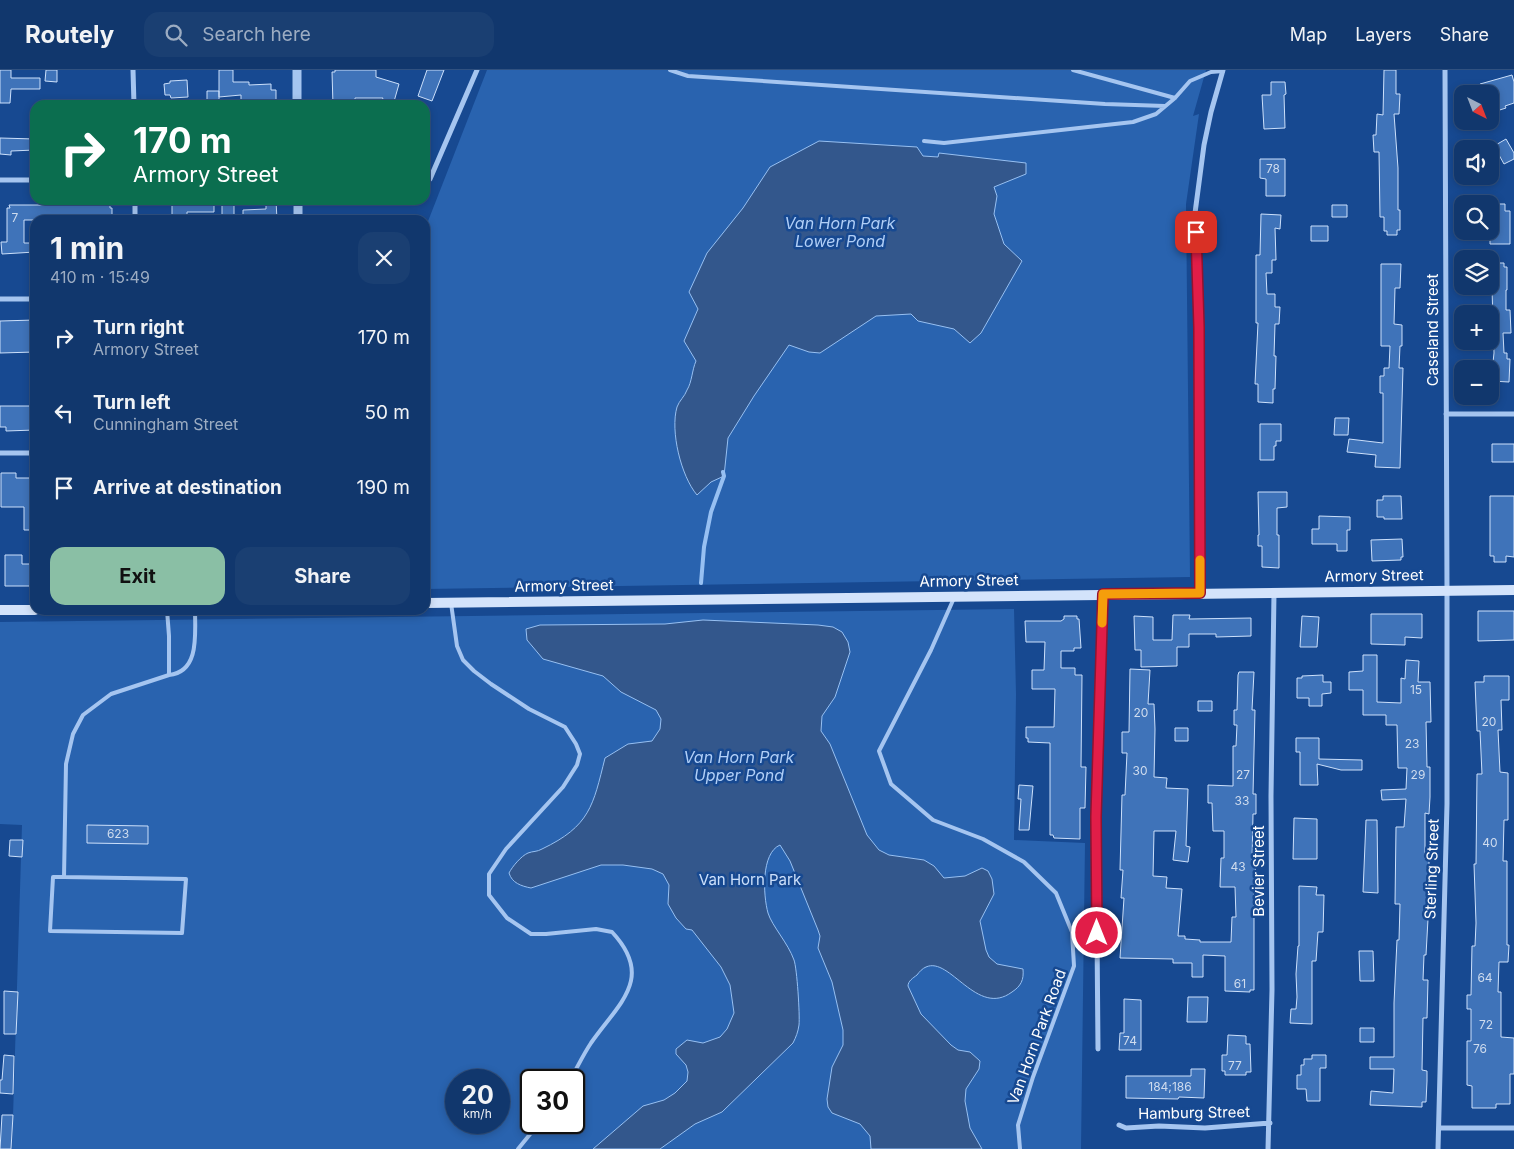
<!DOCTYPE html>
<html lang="en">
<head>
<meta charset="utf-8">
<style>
  :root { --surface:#11376d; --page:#1a3f72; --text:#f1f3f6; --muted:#9cacc2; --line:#305180; --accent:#8abfa5 }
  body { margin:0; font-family:Inter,sans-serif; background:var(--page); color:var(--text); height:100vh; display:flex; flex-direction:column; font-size:19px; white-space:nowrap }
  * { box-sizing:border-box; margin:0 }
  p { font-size:16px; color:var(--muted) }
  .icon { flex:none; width:28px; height:28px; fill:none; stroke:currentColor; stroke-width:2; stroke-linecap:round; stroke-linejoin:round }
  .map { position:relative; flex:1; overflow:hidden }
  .side { position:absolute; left:30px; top:145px; width:400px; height:400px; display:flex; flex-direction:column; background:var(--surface); border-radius:15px; box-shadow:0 2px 8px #0003,0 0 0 1px var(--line) }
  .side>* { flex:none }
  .guide { position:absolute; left:30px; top:30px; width:400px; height:105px; border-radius:15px; box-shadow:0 2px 8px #0003,0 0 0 1px var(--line); background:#0b6e4f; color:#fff; overflow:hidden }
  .needle { width:32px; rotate:138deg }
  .tools { position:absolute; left:1454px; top:15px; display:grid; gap:10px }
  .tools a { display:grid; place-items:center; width:45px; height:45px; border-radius:10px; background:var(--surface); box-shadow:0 2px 8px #0003,0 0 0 1px var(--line); font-size:25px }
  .speed { position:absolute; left:445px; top:999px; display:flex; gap:10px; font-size:25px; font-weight:700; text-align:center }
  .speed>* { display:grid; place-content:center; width:65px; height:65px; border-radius:50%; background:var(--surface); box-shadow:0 2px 8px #0003,0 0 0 1px var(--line); line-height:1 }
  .speed small { font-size:12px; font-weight:400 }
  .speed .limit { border:2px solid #111; border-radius:8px; background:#fff; color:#111 }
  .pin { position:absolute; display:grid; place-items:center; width:42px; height:42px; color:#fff; margin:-21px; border-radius:10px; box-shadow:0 2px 8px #0006 }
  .me { position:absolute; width:55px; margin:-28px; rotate:0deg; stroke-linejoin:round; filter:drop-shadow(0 0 4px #0008) }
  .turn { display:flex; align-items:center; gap:18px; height:105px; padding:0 20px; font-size:22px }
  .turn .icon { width:65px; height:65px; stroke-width:2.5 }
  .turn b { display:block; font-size:35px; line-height:42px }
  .round { display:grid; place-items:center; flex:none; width:52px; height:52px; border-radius:15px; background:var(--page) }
  .summary { display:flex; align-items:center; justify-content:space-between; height:85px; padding:0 20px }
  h1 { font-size:30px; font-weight:700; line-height:38px }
  .primary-button { display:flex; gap:10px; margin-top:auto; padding:10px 20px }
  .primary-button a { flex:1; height:58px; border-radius:15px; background:var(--accent); color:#111; font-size:20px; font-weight:700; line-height:58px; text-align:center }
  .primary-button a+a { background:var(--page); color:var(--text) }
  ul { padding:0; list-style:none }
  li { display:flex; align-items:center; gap:15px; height:75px; padding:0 20px }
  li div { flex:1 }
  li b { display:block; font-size:19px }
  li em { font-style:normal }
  header { display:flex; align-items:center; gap:30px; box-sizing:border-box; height:70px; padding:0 25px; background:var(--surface); border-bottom:1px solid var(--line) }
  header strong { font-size:24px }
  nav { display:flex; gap:28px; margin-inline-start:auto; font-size:18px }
  .search { width:350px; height:45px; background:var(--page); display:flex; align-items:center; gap:12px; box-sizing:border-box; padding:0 18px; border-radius:15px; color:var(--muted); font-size:19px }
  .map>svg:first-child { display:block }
</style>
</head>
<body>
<header>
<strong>Routely</strong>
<div class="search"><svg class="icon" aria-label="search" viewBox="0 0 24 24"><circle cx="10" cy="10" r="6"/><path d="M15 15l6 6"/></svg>Search here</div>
<nav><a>Map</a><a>Layers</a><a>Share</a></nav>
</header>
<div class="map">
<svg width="1514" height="1079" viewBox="0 0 1514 1079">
  <rect width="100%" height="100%" fill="#174991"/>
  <path fill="#2963af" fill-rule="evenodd" d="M487,0H1206L1193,46L1199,44L1186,134L1190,507L425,519V159Z
    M1014,539L1016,624L1014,770L1085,773L1081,1079H12L22,755L0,754V552ZM456,1010H499V1052H456ZM531,1010H574V1052H531Z"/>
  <path fill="#33578c" stroke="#97c0f2" d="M819,71L917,77L923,86L938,87L939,83L1026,93V104L994,117L997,126L994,144L1004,174L1022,191L981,263L970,273L954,259L918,251L911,244L876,246L820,283L809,282L789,275L754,326L728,368L724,406L711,412L697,425C681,406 670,361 677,337C679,331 685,326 687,320C692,312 692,300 696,291L684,271L698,239L689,222L707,183L743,138L770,97Z
    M703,550L818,555L833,557L842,562L848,572L850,582L835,627L822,646L821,661L830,674L867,765L879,780L889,785L924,790L934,796L944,808L965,806L982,798L988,801L992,809L994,824L980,851L986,880L989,887L997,894L1023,899C1024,910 1021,916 1012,922C977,948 950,886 926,897C923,898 919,902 917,905C913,908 908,911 908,916L921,944L951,975L958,980L970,982L980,991L979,999L966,1019L965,1031L970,1058L982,1079H871L870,1066L860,1054L832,1043L828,1037L827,1029L832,997L843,975V960L832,912L818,878L820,866L818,860L790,791L780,775C761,783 763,825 768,843C772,856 788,873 794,890C797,898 800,945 799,955C798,962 796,967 793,973L722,1042L695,1054L660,1079H593L643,1036L664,1030L675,1023L687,1011L688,1002L686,995L676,984V979L687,970L703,973L720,967L727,959L734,943L730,915L721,897L692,860L686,859L676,848L668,834L669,815L663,804L652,799L623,795H601L531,818C521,816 512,813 509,803C512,797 521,786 528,783C533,781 537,782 542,779C590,756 593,736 605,688L628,674L652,671L660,659L661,649L656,640L621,622L603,606L543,589L527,570L526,559L540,555L665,554Z"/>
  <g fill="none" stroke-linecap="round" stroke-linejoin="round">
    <path stroke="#97c0f2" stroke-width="4" d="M701,513L704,477L711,442L724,406L723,402"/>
  </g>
  <path fill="#3f73b9" stroke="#cce0fb" d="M0,0H11V8H40V19H11L10,33H0Z
    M46,0H57V12L45,11Z
    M219,0H233V12H249V15L271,14V20H276V32H241V25L219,27Z
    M335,0H376V7L399,14L393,35H380L383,28H355V35H333L332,2H335Z
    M427,0H444L432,31L418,26Z
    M1384,0H1396V24H1400L1399,44H1394L1398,98V140H1400V160H1397V165H1387V161H1384V147H1380L1379,82H1374L1373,65H1376L1377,44L1383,45Z
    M1512,5L1514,12V33L1505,36L1506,38L1490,43V24H1483L1480,14Z
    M187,10L188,27L171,28L170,25H165L164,14L170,13V11Z
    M1271,12H1285L1286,24L1284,25L1285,58L1264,59L1262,25H1271Z
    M207,21H219V32L207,33Z
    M0,68L35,69V80L11,81V85L0,84Z
    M1506,69L1514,83V89L1504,94L1494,76Z
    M1260,89H1285V126H1266V109L1260,108Z
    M181,130L214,132V142H187V149H172V132H181Z
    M266,130H276L277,150H243V140L266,139Z
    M110,133V138H112V150H24V173H35V182L2,184L1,172H7V138H10L9,135H92V134Z
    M222,134H234V146L222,147Z
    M1490,134H1505V141H1510V174H1490Z
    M1332,135H1347V147H1332Z
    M1261,144L1281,145L1280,159L1275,158L1276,190H1272V203H1266L1267,224H1275V237H1280L1279,254H1275L1274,286H1276L1275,319H1273V333L1258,332V314H1255L1258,253H1256V185H1260Z
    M1311,156H1328V171H1311Z
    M1490,193H1504V197H1507V220H1506V240H1510L1511,263H1503L1504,283H1507V289H1510L1509,312L1491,311L1494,283L1492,219H1490Z
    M1381,194H1401L1400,218H1395L1394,254L1402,255V276H1400L1399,298H1403L1400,398L1375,397L1376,385L1347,382L1349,369L1383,373V323H1380V306H1384V298H1389L1390,276H1381Z
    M35,250V282L0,283V251Z
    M0,336H35V360L6,361V357H0Z
    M1335,348H1349L1348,365H1334Z
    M1260,354H1281V371H1276V376H1274V390H1260Z
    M1492,374H1514V392H1492Z
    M1,403H16V408H35V460H24V437H1Z
    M1258,422H1287V437L1277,438V465H1279V498L1262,497V476H1258V465H1259Z
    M1383,426H1401L1402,449H1384V447H1377V430H1383Z
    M1490,426H1514V487L1506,486V492H1494V486H1490Z
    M1319,446L1350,447V460H1347V481H1337V474H1312V459H1319Z
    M1402,469L1403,487H1401V490L1372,491L1371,470Z
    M5,485H22V494H35V516H5Z
    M1478,541H1514V570L1478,571Z
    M1371,544H1422V568L1405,567V575L1371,574Z
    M1173,545H1190L1189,549L1251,548V566L1216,567V564H1189V577H1177V596L1141,597V580H1135L1134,546L1153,547V570H1172Z
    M1064,546H1077V549H1079L1081,578H1074V581H1061V598H1075V605H1082L1081,697H1086L1085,738H1080V769L1054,768L1053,765H1050V673L1028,672V668H1026V657H1054L1055,619H1032V600H1044L1045,572H1026L1025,551H1061L1064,549Z
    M1302,546L1319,547L1317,577H1300Z
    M1363,585H1377V632L1401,633V608L1405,609L1406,590L1419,591L1418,612H1430L1431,652H1426L1427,697H1430V727L1429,744L1425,743V789H1429V831L1426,885H1424L1423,910H1428L1427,948H1423L1422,1000L1427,1001V1011L1426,1032H1422V1037L1370,1035L1371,1021L1393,1023L1394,999H1370V987H1394V933L1397,870H1399L1400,834H1395L1396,757H1404L1406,729L1382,730L1381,720L1406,719L1407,698H1398L1397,655H1386V645H1363V620H1349V602L1363,601Z
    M1130,599L1150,600L1148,634H1154L1155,659L1154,707L1167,708L1166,718L1188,719L1186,776L1190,777L1188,792L1173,790L1176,761H1154L1153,806L1167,807L1166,818L1182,819L1178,866H1185V869L1200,870V872H1231L1232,847H1236L1235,817H1220L1221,788H1224V761H1213L1212,733H1208V715L1233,716V676H1236L1237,655H1234V640H1237L1238,605L1239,602H1254L1252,640H1255L1253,724H1256V744H1253L1252,792L1256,793L1255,803H1254V920H1250V922L1225,921V886L1203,885V907H1192V893H1173V889L1120,888L1124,828H1121L1123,800H1120L1122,725H1125L1127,683H1122V662H1129Z
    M1323,605V612H1331V623L1322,624V636H1309V628H1297V608H1302V606Z
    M1484,606H1509V630H1501L1502,660H1498L1500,702L1508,703V750H1504L1503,791H1507V875H1509L1508,892H1499L1498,922H1501V967L1514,968V1004H1510V1034H1496V1038H1472V1016L1467,1015V971H1471V939H1467V925H1471L1472,876H1475L1476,853L1474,794H1476L1477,704H1482L1480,661H1477L1475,612H1484Z
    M1198,631H1212V641H1198Z
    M1175,658H1188V671H1175Z
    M1296,668H1319V689L1362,690V700H1341L1317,694L1318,715H1300V682H1296Z
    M1019,715L1033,716L1029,760H1019L1021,729H1018Z
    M1294,748L1317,749V789H1293Z
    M1366,750H1377L1378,823L1363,822Z
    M87,755L148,756V774L87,773Z
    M10,770H23L22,787L9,786Z
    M1299,816L1317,817L1316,825H1324L1323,862H1318L1316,891H1312V954L1290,953L1291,939H1296L1297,927L1296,904L1298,876H1299Z
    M1359,881H1373L1374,911H1360Z
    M4,921L18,922L16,964H4Z
    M1188,927H1208L1207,952H1187Z
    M1124,929L1141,930V980H1119L1120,963H1124Z
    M1360,958H1374V972H1360Z
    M1228,965L1246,966V974H1250L1251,1002H1246V1005H1225V1001H1222V985H1227Z
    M4,985L14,986L13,1024L0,1023V1010H2Z
    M1312,985H1326V998H1320V1031H1307L1306,1019H1297V1005H1301V995H1304V989H1312Z
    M1191,999H1205L1204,1028L1179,1027L1178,1029L1126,1028V1006H1191Z
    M2,1045H13L11,1079H0Z"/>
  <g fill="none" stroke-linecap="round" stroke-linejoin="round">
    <path stroke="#a5c5f0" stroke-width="4" d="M670,0L688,6L1105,34L1165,36
      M1073,0L1175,28
      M924,71L944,73L1133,52L1156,44L1175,28L1190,11L1211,2L1223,1
      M954,528L931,580L879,681L891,714L933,750L983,769L1024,792L1056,823L1072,862L1074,896L1033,1007L1018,1055L1020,1079
      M451,533L457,576L463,590L474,601L491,614L529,639L565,657L576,674L580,684L577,695L563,717L506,779L489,804V825L507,848L531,864H546L596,859L612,862C655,908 619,933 591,973C583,985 577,998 570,1010
      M167,540L169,566V605
      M64,807L186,809L182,863L50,861L53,807H64L66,694L73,664L83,645L111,624L169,605C200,602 195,563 195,540
      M518,1079L540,1052"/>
    <path stroke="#a5c5f0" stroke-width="5" d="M133,0L134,35
      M0,110H35
      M425,114L430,109L477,0
      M135,130V150
      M0,229H35
      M1446,344H1514
      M0,383H35
      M1200,523L1199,257L1195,143L1204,75L1211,42L1223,0
      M1098,979L1096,747L1103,525
      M1119,1055L1126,1058L1159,1056L1205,1058L1270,1053
      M1439,1058H1514
      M1268,1079L1272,920L1271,726L1274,523
      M1438,1079L1447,734V520L1445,0"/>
    <path stroke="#a5c5f0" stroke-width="9" d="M297,0V35
      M298,130V150"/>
    <path stroke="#d3e3fb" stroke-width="10" d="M425,533L1514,520
      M0,540H35"/>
  </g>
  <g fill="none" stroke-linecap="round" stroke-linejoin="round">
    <g stroke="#92132f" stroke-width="12">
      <path id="route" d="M1097,863L1096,747L1103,524L1200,523L1199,257L1196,162"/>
    </g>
    <use href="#route" stroke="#e11d48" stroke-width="9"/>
    <path stroke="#f59e0b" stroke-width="9" d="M1102,553L1103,524L1200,523V490"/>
  </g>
  <g text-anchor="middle" stroke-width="5" stroke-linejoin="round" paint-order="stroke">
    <g font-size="12" fill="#cfdcee">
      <text x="1273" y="103">78</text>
      <text x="15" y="152">7</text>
      <text x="1416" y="624">15</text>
      <text x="1141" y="647">20</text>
      <text x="1489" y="656">20</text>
      <text x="1412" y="678">23</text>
      <text x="1140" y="705">30</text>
      <text x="1243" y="709">27</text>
      <text x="1418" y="709">29</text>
      <text x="1242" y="735">33</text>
      <text x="118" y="768">623</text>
      <text x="1490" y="777">40</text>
      <text x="1238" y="801">43</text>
      <text x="1485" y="912">64</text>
      <text x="1240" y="918">61</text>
      <text x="1486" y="959">72</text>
      <text x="1130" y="975">74</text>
      <text x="1480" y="983">76</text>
      <text x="1235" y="1000">77</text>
      <text x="1170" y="1021">184;186</text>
    </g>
    <g font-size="15" fill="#fff" stroke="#174991">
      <text transform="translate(1433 260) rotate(-90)" y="5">Caseland Street</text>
      <text transform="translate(1374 506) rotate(-1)" y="5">Armory Street</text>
      <text transform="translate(969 511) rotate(-1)" y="5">Armory Street</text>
      <text transform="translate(564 516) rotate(-1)" y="5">Armory Street</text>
      <text transform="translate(1432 799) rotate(-88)" y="5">Sterling Street</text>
      <text transform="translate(1259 801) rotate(-90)" y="5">Bevier Street</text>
      <text transform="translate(1037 967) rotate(-70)" y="5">Van Horn Park Road</text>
      <text transform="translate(1194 1043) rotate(-1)" y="5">Hamburg Street</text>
    </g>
    <g font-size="15" fill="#cce0fb" stroke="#174991">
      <text x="750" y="815">Van Horn Park</text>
    </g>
    <g font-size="16" font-style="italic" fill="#b1cff7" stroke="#174991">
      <text x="840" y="159">Van Horn Park<tspan x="840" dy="18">Lower Pond</tspan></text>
      <text x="739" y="693">Van Horn Park<tspan x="739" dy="18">Upper Pond</tspan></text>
    </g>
  </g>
</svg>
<div class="tools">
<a><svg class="needle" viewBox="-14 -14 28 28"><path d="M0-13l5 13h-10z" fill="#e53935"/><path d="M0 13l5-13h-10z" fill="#9cacc2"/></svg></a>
<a><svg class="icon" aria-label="sound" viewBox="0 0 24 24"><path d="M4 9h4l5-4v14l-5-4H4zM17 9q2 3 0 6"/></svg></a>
<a><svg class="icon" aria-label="search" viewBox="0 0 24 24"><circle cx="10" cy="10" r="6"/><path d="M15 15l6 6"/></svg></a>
<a><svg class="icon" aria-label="layers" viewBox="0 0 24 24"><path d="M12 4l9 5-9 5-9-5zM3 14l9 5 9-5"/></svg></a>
<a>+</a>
<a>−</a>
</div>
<div class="speed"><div>20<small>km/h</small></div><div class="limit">30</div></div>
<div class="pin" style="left:1196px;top:162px;background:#d93025"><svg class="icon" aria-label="arrive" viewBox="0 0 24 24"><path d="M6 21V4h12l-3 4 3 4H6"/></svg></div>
<svg class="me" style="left:1097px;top:863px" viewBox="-20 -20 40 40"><circle r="17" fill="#e11d48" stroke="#fff" stroke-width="3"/><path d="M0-11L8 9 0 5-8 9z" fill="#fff"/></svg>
<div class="guide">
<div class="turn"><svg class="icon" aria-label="right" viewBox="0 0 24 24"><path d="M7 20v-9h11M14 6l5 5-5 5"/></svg><div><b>170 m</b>Armory Street</div></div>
</div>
<section class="side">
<div class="summary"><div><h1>1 min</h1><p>410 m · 15:49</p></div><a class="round"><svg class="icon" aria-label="close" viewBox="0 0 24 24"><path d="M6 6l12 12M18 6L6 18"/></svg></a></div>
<ul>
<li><svg class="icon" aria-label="right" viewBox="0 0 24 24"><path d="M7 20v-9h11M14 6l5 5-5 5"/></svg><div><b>Turn right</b><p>Armory Street</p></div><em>170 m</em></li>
<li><svg class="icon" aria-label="left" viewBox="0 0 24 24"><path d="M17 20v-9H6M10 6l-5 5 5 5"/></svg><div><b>Turn left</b><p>Cunningham Street</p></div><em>50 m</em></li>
<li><svg class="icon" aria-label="arrive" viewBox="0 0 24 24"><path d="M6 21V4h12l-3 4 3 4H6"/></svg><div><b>Arrive at destination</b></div><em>190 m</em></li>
</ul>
<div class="primary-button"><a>Exit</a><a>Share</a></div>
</section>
</div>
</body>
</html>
